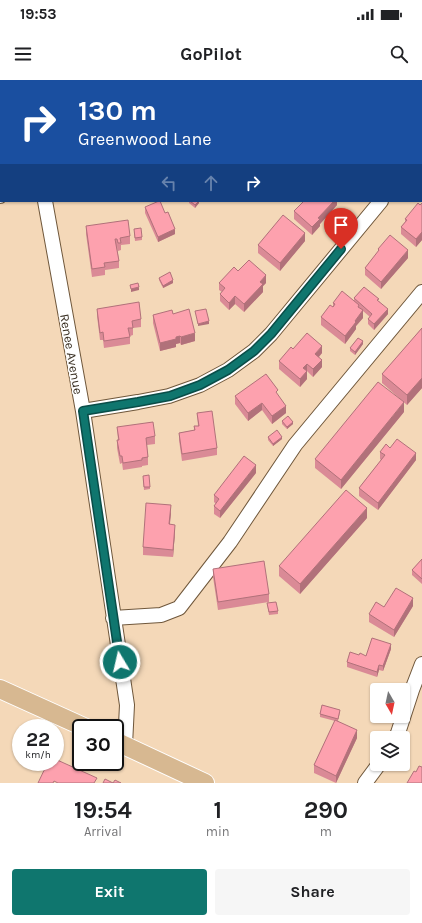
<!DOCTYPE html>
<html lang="en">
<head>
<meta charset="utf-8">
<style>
  :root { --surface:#fff; --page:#f6f6f6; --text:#202124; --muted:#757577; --accent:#0f766e }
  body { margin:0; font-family:Karla,sans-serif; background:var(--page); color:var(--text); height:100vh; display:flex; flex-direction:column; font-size:15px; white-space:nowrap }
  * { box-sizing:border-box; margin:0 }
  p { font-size:13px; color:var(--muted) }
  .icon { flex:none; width:22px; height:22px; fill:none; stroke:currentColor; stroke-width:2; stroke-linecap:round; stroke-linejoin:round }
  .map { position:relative; height:703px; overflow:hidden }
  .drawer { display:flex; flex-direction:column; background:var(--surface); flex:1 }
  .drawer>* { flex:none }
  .hud { position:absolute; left:0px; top:0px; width:422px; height:122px; box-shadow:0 1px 3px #0004; background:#1a4fa0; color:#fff; overflow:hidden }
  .needle { width:26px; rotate:171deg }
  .tools { position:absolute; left:370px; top:603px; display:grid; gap:8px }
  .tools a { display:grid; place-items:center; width:40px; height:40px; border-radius:4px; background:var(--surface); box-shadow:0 1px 3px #0004; font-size:20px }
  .speed { position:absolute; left:12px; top:639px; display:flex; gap:8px; font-size:20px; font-weight:700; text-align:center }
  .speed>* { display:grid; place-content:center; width:52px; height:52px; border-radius:50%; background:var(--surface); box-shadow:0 1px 3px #0004; line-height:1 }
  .speed small { font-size:10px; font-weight:400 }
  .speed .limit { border:2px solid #111; border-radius:6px; background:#fff; color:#111 }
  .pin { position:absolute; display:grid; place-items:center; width:34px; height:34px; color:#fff; margin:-41px -17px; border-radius:50% 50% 50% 0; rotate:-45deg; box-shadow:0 0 4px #0007 }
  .pin .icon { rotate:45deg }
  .me { position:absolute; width:44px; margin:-22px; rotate:351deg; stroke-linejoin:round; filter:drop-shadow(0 0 3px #0008) }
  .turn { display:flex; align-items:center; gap:14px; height:84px; padding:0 12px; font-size:18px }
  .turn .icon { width:52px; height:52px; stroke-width:2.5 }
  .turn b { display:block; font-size:28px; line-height:34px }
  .lanes { display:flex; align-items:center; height:38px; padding:0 12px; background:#0003; justify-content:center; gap:20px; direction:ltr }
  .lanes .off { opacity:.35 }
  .eta { display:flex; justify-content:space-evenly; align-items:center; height:68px; text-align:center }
  .eta b { font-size:24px; font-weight:700; line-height:28px }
  .cta { display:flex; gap:8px; margin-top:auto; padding:8px 12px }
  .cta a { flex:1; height:46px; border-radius:4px; background:var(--accent); color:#fff; font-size:16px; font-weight:700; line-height:46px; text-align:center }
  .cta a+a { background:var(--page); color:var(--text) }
  .status { display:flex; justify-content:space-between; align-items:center; height:28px; padding:0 20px; background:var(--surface); direction:ltr }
  .status svg { height:11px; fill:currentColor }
  header { display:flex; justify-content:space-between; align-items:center; height:52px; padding:0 12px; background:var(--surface); font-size:18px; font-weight:700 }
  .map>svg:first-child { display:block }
</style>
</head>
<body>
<div class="status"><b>19:53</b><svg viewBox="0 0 49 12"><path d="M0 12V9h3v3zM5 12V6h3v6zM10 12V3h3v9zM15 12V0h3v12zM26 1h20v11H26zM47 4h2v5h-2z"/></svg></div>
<header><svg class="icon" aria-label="menu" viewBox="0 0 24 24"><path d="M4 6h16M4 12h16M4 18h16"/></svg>GoPilot<svg class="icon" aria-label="search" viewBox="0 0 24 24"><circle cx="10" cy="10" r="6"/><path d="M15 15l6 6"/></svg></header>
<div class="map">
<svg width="422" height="703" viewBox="0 0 422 703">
  <rect width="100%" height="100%" fill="#f4d8b8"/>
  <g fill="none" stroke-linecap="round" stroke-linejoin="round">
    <g stroke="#6f573b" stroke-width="16">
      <path id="minor" d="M25,0V1
        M0,55L1,60
        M421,73L422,72
        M0,116L1,115
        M45,121L83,331L127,625L125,665
        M83,331L138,322L169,316L200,305L228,290L254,271L271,254L381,121
        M113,538L161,535L179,528L230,462L295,365L422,212
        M395,658L398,653L412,610L422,584
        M365,703L379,684"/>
    </g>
    <g stroke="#fff" stroke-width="20">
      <path id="major" d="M0,609L86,648
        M115,661L205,703"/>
    </g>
    <use href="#minor" stroke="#fff" stroke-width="14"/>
    <use href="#major" stroke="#d7b891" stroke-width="18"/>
  </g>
  <path fill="#da8a96" d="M422,0V21H421V1Z
    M189,121H199V123L195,128L189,123Z
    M337,121V125L320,144V146L312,155L294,139V131Z
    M422,123V160L416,167L401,154V147L405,142V139Z
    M145,127L175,154L158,162L145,133Z
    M86,146L130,156V164L121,165V170L118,171L117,166L119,181V188L105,190V195L92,197L86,154Z
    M134,151L142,157V160L135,161Z
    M305,161L280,191L258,173V165Z
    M378,169L408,178L381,209L365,195V188L378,172Z
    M238,191L266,203L263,206V212L244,232L235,224L229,230L220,221V214L222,212L219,210V203Z
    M159,198L173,203L163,208L159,200Z
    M354,218L379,221L388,234L374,250L368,244V239L370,237L363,231V238L356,246V249L345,264L321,245V237L333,227V223L354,221Z
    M97,229L141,239V247L133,248V255L130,256V264L104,268L103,260H100L97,236Z
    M173,234L195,261L181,265L180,263L176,264V267L160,271L153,243V235Z
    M422,248V308L407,325L382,303V294Z
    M363,264L355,275L350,271V268Z
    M293,269L322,273L319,277L322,287L313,297L307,291V299L300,307L279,289V281Z
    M278,315L286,333L272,344L262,330L248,341L235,324V316Z
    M404,332L341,409L315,388V379Z
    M197,333L217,368V375L182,381L179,360V353L194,350V346H198Z
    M282,341L293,344L287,349L282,344Z
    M117,347L155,356V364L147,365L148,377V385L142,386V387L123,390L122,383L120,384L117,368V360H118Z
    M268,357L282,359L273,366L268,360Z
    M390,368L416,380L378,430L359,416V408L381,380L380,379V372Z
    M256,393L220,438L214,434V426L216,424L214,422V415Z
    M143,398L150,407V409L144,410Z
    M171,432L170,444L175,452L173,477L143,475V467Z
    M367,438L300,514L279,496V486Z
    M422,479V504L412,495V490Z
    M213,489L269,514V522L218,530L213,497Z
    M267,523L278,531V534L269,535Z
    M413,526L394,557L369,542V534Z
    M391,569L383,591L379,590L377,597L347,587V582L359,575L366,576Z
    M340,632L338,641L357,658L336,703L314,693V685L335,641L320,637V634Z"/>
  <path fill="#b1717a" d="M199,121V123L195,128V125Z
    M334,121H337V125L320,144V146L312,155V147L318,138Z
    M175,149V154L158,162V157Z
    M422,152V160L416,167V159Z
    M305,153V161L280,191V183Z
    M408,170V178L381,209V202Z
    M266,195V203L263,206V212L244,232V224L260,202Z
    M173,200V203L163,208V206Z
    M139,207V210L131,212V209Z
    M235,216V224L229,230V223Z
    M388,229V234L374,250V244Z
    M363,230V238L356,246V249L345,264V256L355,241Z
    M209,241V244L198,246V244Z
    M195,253V261L181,265V257Z
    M180,256V263L176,264V267L160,271V263L176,257Z
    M363,261V264L355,275V272Z
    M322,266V273L315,281V274Z
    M322,280V287L313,297V289Z
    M307,284V299L300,307V299L303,288Z
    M422,298V308L407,325V315Z
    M404,322V332L341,409V400Z
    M262,323V330L248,341V333Z
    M286,326V333L272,344V336Z
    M293,342V344L287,349V347Z
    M282,357V359L273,366V364Z
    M416,373V380L378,430V423Z
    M256,385V393L220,438V431Z
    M171,425V432L169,452V444Z
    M367,428V438L300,514V504Z
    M175,445V452L173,477V470Z
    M413,518V526L394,557V550Z
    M391,564V569L383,591V586Z
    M379,585V590L377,597V592Z
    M357,650V658L336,703V696Z"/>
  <path fill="#fda1ae" stroke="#b1717a" d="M397,0H405L407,1H398Z
    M408,0H422V14L421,13V1H407Z
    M159,121H160L165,133L168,132L175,149L158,157L145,127Z
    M190,121H199L195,125Z
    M304,121H334L318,138L320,139L312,147L294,131Z
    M418,123L420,125L422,123V152L416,159L401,147L407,140L405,139Z
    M283,135L305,153L280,183L258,165Z
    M128,140L130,156L120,158L121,163H118L117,159H115L119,181L104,183L105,187L92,189L86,146Z
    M141,148L142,157L135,158L134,149Z
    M390,155L408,170L381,202L365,188L379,170L378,169Z
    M249,180L266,195L260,202L263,204L244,224L235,216L229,223L220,214L225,208L219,203L234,187L238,191Z
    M170,192L173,200L163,206L159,198Z
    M138,203L139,207L131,209L130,205Z
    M364,207L379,219L377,220L388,229L374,244L368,239L372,234L354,218Z
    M342,211L359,225L358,227L363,230L355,241L356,242L345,256L321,237L330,225L333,227L335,224L333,223Z
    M139,222L141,239L132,241L133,248H128L130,257L104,261L103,252L100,253L97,229Z
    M189,229L195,253L181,257L180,256L176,257V259L160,263L153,235L172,230L173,234Z
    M206,229L209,241L198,244L195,231Z
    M422,248V298L407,315L382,294Z
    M307,253L322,266L315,274L322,280L313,289L307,284L303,288L307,291L300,299L279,281L291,267L293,269Z
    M358,258L363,261L355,272L350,268Z
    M266,294L278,310L276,312L286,326L272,336L262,323L248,333L235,316Z
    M378,302L404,322L341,400L315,379Z
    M212,331L217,368L182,374L179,353L195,350L194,346H199L197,333Z
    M288,336L293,342L287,347L282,341Z
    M153,342L155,356L146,358L148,377L142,378V380L123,383L122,376H120L117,360H119L117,347Z
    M277,350L282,357L273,364L268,357Z
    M397,359L416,373L378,423L359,408L385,375L380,372L386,364L390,368Z
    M244,376L256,385L220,431L214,426L219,419L214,415Z
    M149,395L150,407H144L143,396Z
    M346,410L367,428L300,504L279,486Z
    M146,423L171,425L169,444L175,445L173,470L143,467Z
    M422,479V499L412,490Z
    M264,481L269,514L218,522L213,489Z
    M396,508L413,518L394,550L369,534L376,522L384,527Z
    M276,522L278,531L269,532L267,523Z
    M372,558L391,564L383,586L379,585L377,592L347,582L350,572L359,575L360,573L366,576Z
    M322,625L340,630L338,639L320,634Z
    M335,640L357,650L336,696L314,685Z
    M55,679L97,698L94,703H58L54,701L53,703H38L48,682H55Z
    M419,686L422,687V703H407L414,691L416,692Z
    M105,699L113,703H103Z
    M115,700L121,703H113Z"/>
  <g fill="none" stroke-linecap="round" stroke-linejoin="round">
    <g stroke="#0a4d48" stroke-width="10">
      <path id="route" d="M120,582L83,331L138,322L170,316L200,305L228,290L254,271L271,254L341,169"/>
    </g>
    <use href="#route" stroke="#0f766e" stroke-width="7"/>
  </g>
  <g text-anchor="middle" stroke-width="3" stroke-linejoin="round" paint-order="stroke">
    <g font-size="13" fill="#392f22" stroke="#fefefe">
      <text transform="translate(72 274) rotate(80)" y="5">Renee Avenue</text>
    </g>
  </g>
</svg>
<div class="tools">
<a><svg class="needle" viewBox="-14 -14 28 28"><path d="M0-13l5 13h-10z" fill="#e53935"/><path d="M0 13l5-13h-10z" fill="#757577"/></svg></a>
<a><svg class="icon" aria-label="layers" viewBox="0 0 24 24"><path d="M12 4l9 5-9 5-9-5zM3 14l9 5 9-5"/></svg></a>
</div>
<div class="speed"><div>22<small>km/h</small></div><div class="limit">30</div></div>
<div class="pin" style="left:341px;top:169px;background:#d93025"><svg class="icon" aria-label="arrive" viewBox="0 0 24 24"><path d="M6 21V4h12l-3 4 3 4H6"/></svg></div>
<svg class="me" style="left:120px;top:582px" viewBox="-20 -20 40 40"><circle r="17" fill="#0f766e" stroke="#fff" stroke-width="3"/><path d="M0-11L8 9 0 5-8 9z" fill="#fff"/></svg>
<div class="hud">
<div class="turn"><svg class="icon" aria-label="right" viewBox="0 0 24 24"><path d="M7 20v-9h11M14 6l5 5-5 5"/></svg><div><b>130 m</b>Greenwood Lane</div></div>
<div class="lanes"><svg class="icon off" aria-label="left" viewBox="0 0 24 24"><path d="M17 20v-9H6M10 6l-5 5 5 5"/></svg><svg class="icon off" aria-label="ahead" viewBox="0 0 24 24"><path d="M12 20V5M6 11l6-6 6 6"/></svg><svg class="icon" aria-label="right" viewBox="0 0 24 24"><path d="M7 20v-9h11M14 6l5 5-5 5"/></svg></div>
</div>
</div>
<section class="drawer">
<div class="eta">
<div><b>19:54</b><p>Arrival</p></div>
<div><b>1</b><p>min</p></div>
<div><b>290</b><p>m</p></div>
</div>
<div class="cta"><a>Exit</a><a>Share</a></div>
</section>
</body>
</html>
